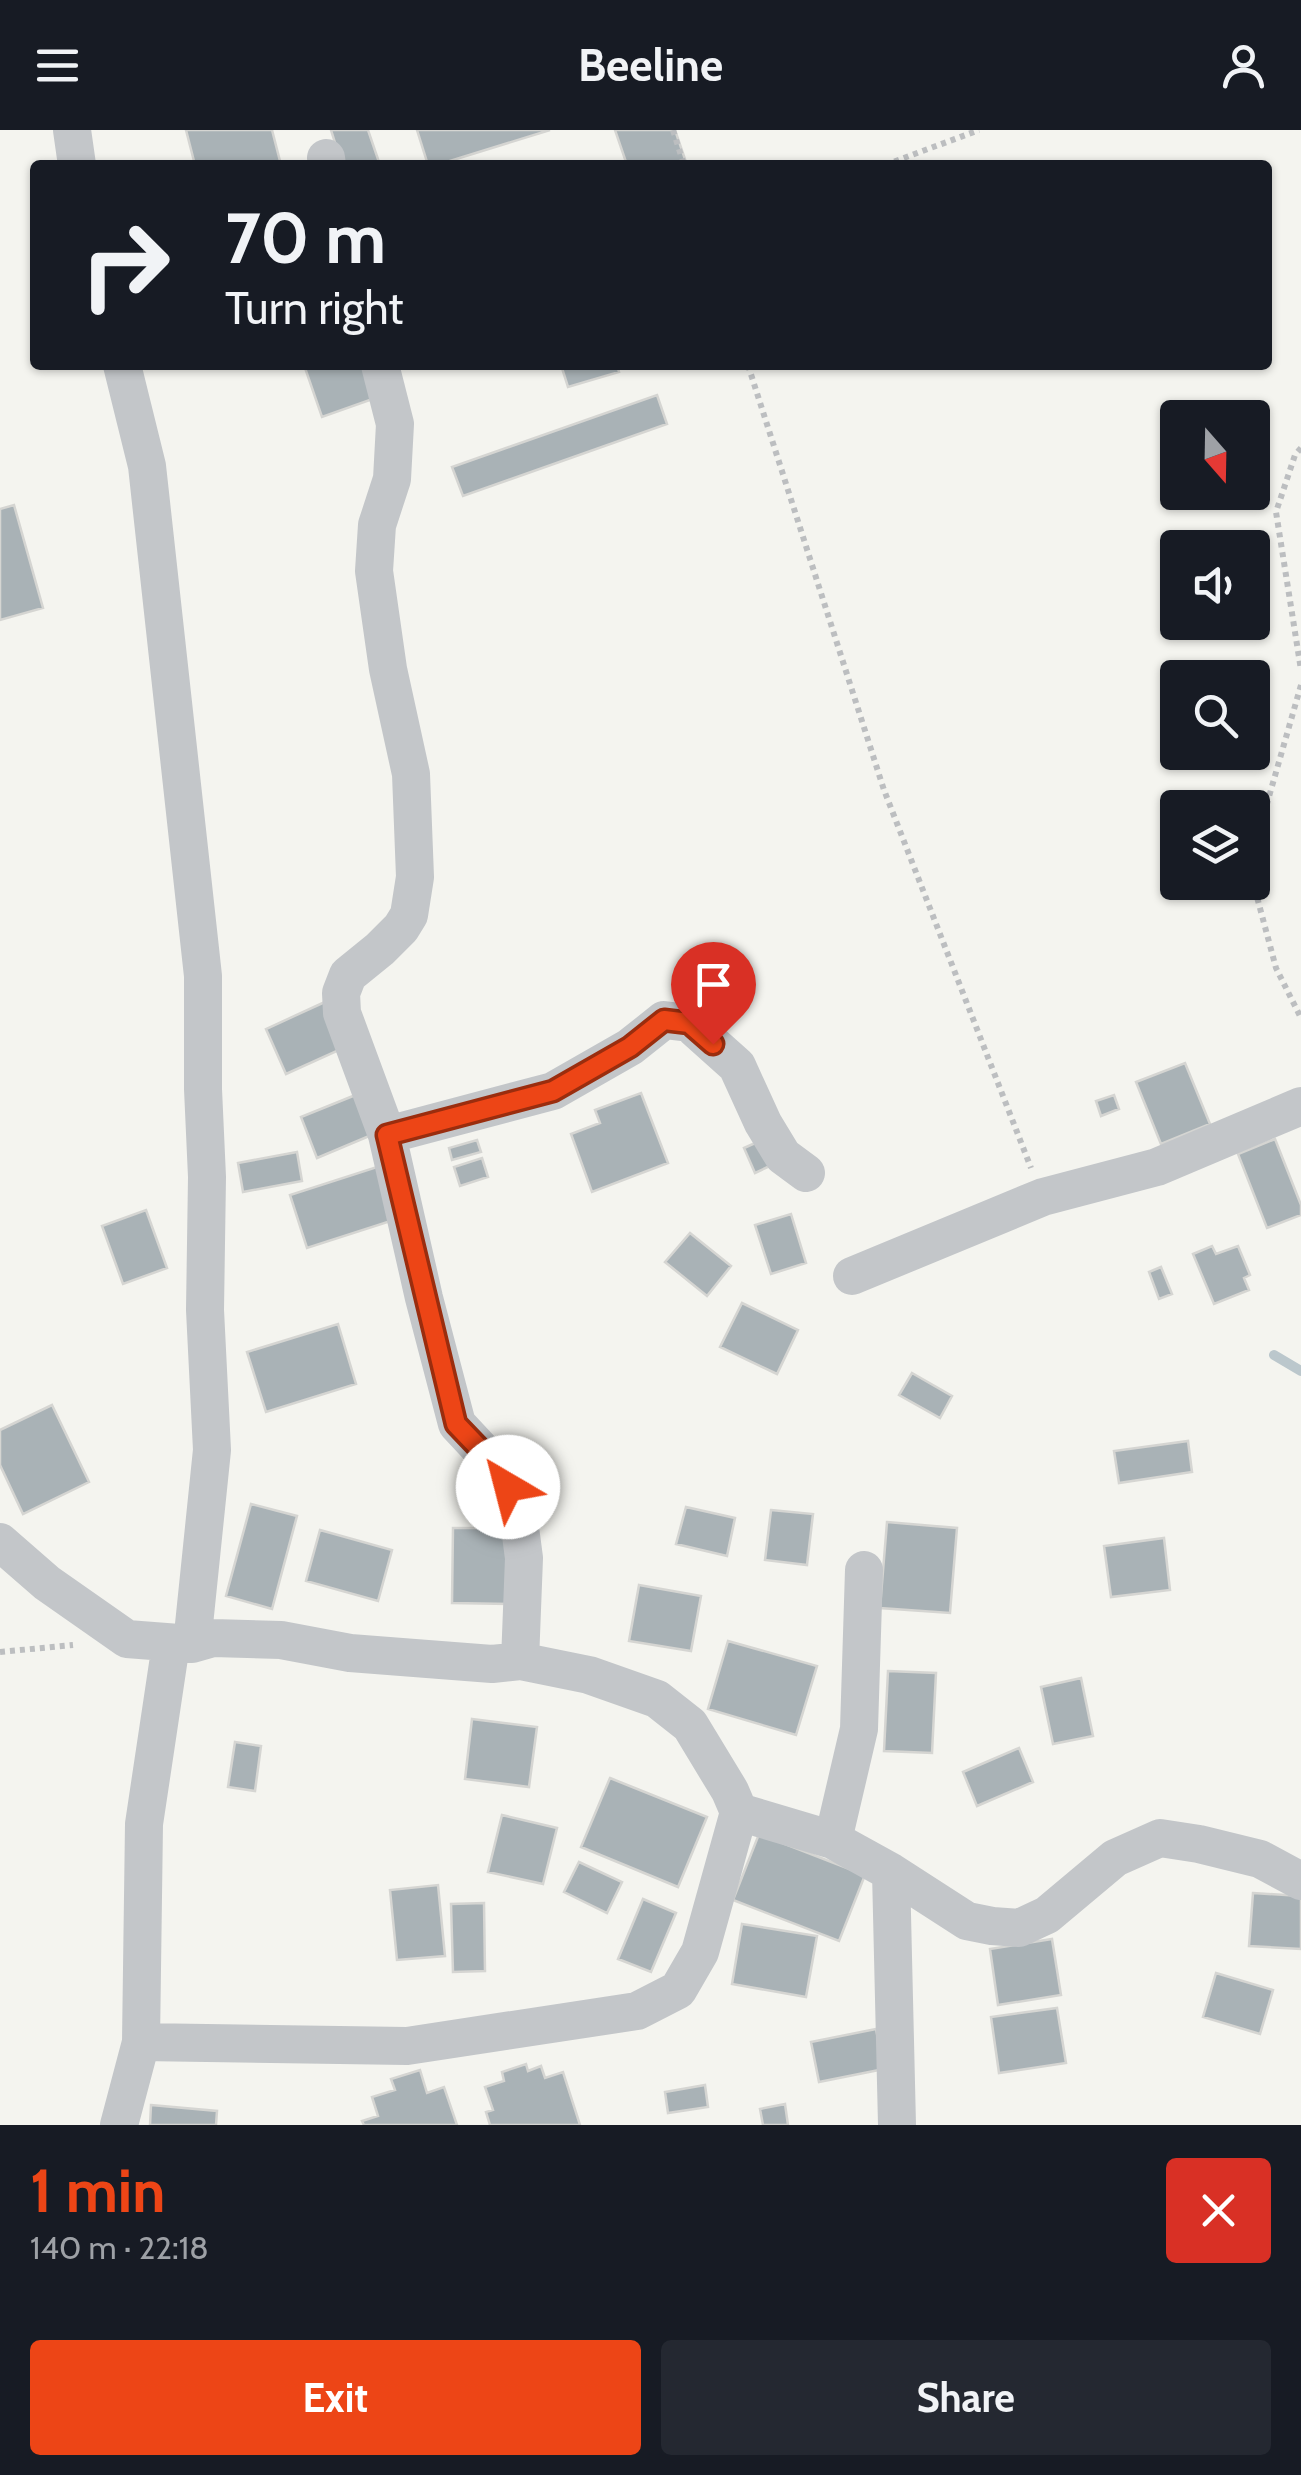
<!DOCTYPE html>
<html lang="en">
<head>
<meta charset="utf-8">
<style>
  :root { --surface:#171b24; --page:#242831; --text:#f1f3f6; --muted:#9ea1a6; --accent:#ed4516 }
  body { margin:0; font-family:Cabin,sans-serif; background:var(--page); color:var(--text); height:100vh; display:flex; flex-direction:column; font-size:38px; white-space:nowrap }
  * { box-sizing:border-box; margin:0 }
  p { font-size:32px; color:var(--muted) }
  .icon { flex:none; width:55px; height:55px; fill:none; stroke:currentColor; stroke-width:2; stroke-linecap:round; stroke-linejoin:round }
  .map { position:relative; height:1995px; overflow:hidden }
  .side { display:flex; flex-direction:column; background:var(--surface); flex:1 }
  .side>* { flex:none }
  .hud { position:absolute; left:30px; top:30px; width:1242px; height:210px; border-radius:10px; box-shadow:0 2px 8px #0004; background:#171b24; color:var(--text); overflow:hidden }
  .needle { width:65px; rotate:160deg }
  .controls { position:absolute; left:1160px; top:270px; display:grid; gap:20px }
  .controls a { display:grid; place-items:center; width:110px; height:110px; border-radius:10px; background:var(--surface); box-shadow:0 2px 8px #0004; font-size:50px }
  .pin { position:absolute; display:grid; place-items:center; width:85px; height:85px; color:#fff; margin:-102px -42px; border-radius:50% 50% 50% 0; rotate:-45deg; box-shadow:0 0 10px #0007 }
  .pin .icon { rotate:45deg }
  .me { position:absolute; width:110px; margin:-55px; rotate:323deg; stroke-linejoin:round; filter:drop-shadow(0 0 8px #0008) }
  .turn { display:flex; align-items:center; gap:35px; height:210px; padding:0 30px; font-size:45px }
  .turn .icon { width:130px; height:130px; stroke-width:2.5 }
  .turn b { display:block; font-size:70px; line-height:85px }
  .round { display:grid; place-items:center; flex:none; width:105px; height:105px; border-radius:10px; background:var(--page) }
  .overview { display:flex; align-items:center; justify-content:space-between; height:170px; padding:0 30px }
  h1 { font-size:60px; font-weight:700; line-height:75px; color:var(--accent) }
  .cta { display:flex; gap:20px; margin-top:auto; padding:20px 30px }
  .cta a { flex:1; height:115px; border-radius:10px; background:var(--accent); color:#fff; font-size:40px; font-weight:700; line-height:115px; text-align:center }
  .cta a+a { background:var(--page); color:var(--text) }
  header { display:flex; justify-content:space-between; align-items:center; height:130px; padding:0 30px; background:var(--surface); font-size:45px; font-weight:700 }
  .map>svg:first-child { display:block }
</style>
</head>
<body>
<header><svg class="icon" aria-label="menu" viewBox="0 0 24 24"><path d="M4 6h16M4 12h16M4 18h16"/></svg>Beeline<svg class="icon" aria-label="person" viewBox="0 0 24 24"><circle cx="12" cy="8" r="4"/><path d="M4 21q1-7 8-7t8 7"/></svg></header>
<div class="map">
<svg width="1301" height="1995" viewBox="0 0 1301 1995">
  <rect width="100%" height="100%" fill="#f4f4ef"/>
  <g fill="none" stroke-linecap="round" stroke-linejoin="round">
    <path stroke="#bbc7cc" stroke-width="10" d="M1274,1225L1301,1241"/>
  </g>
  <path fill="#a9b2b6" stroke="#d5d5d2" stroke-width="2.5" d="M186,0H272L281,35H195Z
    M331,0H368L380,35H342Z
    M417,0H550L437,35H428Z
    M615,0H675L687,35H627Z
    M304,235H373L384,265L322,287Z
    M561,235H617L619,242L568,257Z
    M657,265L667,294L463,366L452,337Z
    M14,375L43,478L0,490V379Z
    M327,871L348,916L286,944L266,899Z
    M1185,933L1210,994L1161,1014L1136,952Z
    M641,963L668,1033L592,1062L571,1004L600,993L595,980Z
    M358,964L374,1004L317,1028L301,987Z
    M1114,965L1119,979L1101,986L1096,971Z
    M1275,1009L1301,1075V1085L1267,1098L1238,1024Z
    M477,1010L481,1022L452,1030L449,1018Z
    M762,1010L772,1035L755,1043L744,1018Z
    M297,1022L302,1051L243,1062L238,1033Z
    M482,1028L488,1047L460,1056L454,1037Z
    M380,1036L397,1089L307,1118L290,1065Z
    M146,1080L167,1138L123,1154L102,1096Z
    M791,1084L806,1133L771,1144L755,1095Z
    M690,1103L731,1136L707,1166L665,1132Z
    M1212,1116L1216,1124L1238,1116L1250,1145L1244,1148L1249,1160L1214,1174L1193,1124Z
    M1161,1137L1172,1164L1159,1169L1149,1142Z
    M742,1173L798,1200L777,1244L720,1217Z
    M338,1194L356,1254L266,1282L247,1222Z
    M912,1243L952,1266L940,1288L899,1265Z
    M52,1275L89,1352L23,1384L0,1335V1300Z
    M1188,1311L1192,1342L1119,1353L1114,1321Z
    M251,1374L297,1386L272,1479L226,1466Z
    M686,1377L735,1388L727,1426L676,1414Z
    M771,1380L813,1384L807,1435L765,1430Z
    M887,1392L957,1398L950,1483L880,1478Z
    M453,1398H515V1474L452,1473Z
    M320,1400L392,1420L378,1471L306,1451Z
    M1164,1408L1170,1460L1111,1467L1104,1416Z
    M639,1455L701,1466L691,1521L629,1511Z
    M728,1511L817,1536L796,1605L708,1579Z
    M888,1541L936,1543L932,1623L884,1621Z
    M1081,1548L1093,1606L1053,1614L1041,1557Z
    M472,1589L537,1597L529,1657L465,1649Z
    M235,1612L261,1616L255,1661L228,1657Z
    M1019,1618L1033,1652L977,1676L963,1642Z
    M610,1648L707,1687L678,1757L581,1717Z
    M502,1685L557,1698L543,1754L488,1742Z
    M759,1704L865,1745L839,1811L733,1770Z
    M579,1732L622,1752L607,1783L564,1762Z
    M438,1755L445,1826L397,1830L390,1760Z
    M1253,1763L1301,1766V1819L1249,1816Z
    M643,1769L676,1783L651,1842L618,1829Z
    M484,1773L485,1841L453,1842L451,1774Z
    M742,1794L817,1806L806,1867L732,1854Z
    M1052,1809L1061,1865L998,1875L990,1819Z
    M1216,1843L1273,1860L1260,1904L1203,1887Z
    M1057,1878L1066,1933L999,1943L991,1887Z
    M876,1899L884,1939L819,1952L811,1912Z
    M526,1934L528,1941L541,1936L545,1948L563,1942L580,1995H490L486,1982L493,1980L485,1957L504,1951L502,1942Z
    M420,1940L427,1963L444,1957L457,1995H364L362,1991L378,1986L372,1967L395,1960L391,1949Z
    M705,1955L708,1977L668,1983L665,1962Z
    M785,1974L788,1995H763L760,1979Z
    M151,1975L217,1981L216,1995H150Z"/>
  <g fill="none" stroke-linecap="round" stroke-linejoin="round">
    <path stroke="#bcbec0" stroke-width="6" stroke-dasharray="5 5" stroke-linecap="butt" d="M673,0L684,35
      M885,35L979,0
      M748,235L884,660L1031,1038
      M1301,318L1295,325L1276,382L1301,540
      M1301,555L1258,705L1253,752L1276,838L1301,888
      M0,1522L73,1515"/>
    <path stroke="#c3c6c9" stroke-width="38" d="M72,0L77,35
      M326,28L327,35
      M122,235L147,336L203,846V959L207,1047L205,1180L212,1320L192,1514
      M380,235L395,294L392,349L377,395L374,441L388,539L411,644L415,747L409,785L401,798L380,819L348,845L341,863L342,883L387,1005L424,1168L457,1294L499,1339L517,1375L524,1428L520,1531
      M387,1005L553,961L630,917L664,890L689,893L737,936L763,993L783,1026L806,1043
      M852,1146L1043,1067L1157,1037L1301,976
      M0,1412L47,1453L127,1509L192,1514L213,1508L281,1510L350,1523L492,1534L520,1531L589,1545L657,1569L690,1595L730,1661L739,1682L833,1710L891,1742L967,1791L992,1796L1019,1798L1047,1785L1115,1728L1160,1708L1199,1714L1260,1729L1301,1751
      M833,1710L859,1599L864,1440
      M891,1742L897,1995
      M141,1912L407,1916L637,1881L678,1860L700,1822L739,1682
      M119,1995L141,1912L144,1694L171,1514"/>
  </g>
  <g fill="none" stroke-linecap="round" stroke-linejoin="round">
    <g stroke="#9a2d0e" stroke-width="25">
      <path id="route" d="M508,1357L499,1339L456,1294L387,1005L553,961L630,917L664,890L689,893L713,914"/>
    </g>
    <use href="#route" stroke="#ed4516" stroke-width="18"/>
  </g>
</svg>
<div class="controls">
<a><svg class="needle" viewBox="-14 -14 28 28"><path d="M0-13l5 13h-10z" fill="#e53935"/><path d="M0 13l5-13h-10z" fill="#9ea1a6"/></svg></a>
<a><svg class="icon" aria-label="sound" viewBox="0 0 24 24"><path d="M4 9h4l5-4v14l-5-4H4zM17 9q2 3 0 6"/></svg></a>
<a><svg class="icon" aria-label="search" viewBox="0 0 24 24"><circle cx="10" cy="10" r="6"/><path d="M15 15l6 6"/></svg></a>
<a><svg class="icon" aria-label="layers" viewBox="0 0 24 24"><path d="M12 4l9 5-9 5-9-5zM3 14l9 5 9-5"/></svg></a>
</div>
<div class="pin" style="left:713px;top:914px;background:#d93025"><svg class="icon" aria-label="arrive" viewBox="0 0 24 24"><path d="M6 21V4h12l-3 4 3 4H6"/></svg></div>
<svg class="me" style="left:508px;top:1357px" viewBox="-20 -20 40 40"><circle r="19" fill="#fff"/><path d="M0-13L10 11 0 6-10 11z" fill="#ed4516"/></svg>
<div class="hud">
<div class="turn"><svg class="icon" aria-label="right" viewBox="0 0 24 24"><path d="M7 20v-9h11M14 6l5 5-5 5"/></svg><div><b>70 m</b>Turn right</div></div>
</div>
</div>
<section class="side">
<div class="overview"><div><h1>1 min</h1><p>140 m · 22:18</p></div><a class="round" style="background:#d93025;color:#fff"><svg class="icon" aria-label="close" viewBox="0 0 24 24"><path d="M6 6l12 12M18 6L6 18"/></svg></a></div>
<div class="cta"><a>Exit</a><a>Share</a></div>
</section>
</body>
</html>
